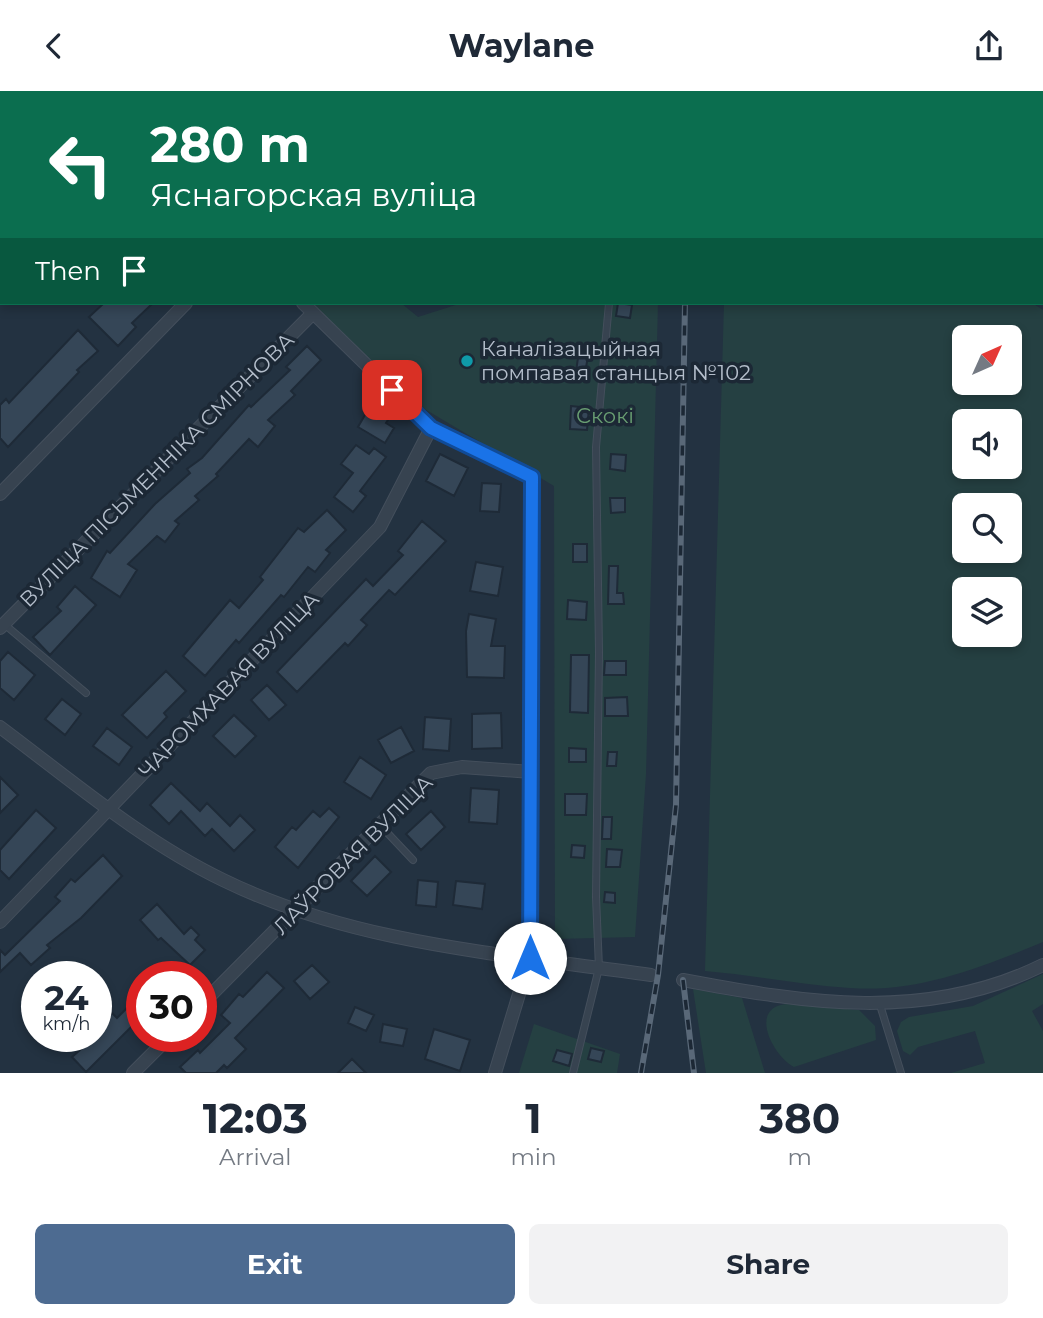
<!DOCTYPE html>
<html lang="en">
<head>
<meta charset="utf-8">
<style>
  :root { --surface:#fff; --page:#f2f2f3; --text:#1f2937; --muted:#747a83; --accent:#4d6b91 }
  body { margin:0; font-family:Montserrat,sans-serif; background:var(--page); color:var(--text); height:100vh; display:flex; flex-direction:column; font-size:26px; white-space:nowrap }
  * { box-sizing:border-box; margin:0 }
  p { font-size:23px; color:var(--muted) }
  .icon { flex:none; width:38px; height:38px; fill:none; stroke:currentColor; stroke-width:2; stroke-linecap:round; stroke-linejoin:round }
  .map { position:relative; height:982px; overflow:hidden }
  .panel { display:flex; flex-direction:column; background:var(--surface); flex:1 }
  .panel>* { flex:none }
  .banner { position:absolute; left:0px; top:0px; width:1043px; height:214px; box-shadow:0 4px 10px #0003; background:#0b6e4f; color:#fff; overflow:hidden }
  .needle { width:46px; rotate:45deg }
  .buttons { position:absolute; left:952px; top:234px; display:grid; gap:14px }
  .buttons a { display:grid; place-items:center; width:70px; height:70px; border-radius:10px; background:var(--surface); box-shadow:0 4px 10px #0003; font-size:35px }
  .speed { position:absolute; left:21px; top:870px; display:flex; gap:14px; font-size:35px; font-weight:700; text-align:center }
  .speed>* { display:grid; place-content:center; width:91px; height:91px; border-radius:50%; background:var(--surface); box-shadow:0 4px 10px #0003; line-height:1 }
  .speed small { font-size:18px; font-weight:400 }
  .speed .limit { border:10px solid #d22; background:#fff; color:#111 }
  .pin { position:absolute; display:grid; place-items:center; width:60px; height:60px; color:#fff; margin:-30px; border-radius:14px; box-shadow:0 4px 10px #0006 }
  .me { position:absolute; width:77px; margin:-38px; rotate:0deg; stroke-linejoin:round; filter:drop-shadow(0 0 5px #0008) }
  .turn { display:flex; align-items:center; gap:24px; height:147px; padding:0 35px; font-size:32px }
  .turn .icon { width:91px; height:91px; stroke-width:2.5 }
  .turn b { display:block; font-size:49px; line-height:60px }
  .then { display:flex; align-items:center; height:66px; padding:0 35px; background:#0003; gap:14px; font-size:26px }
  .eta { display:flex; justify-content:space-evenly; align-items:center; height:119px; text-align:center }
  .eta b { font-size:42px; font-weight:700; line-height:49px }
  .primary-button { display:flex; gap:14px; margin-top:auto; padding:14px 35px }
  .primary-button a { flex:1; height:80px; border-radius:10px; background:var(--accent); color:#fff; font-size:28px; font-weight:700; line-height:80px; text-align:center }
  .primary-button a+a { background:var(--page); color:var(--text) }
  header { display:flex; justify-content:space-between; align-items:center; height:91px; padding:0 35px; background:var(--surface); font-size:32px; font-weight:700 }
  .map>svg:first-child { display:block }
</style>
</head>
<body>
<header><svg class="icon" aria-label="back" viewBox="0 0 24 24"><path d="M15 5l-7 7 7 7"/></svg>Waylane<svg class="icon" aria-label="share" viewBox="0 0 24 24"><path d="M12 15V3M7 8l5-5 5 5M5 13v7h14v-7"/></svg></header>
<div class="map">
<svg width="1043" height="982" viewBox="0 0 1043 982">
  <rect width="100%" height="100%" fill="#233241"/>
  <path fill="#254042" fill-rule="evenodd" d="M337,0H664L337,2Z
    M312,212H401L418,226L462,212H658L646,683L635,846L555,848L554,395L418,314Z
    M724,212H1032L1043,219V851C982,876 918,902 850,897C802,894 754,884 705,880ZM964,247H1010V292H964ZM964,331H1010V376H964ZM964,415H1010V460H964ZM964,499H1010V544H964Z
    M1043,883V913L1032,920L1043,940V982H951L985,972L975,940L918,956L910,964L903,960L897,940L901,931L909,926L973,915Z
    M693,898L742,907L765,982H706Z
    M786,913L859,919L875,935L876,949L794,976C773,965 748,917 786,913Z
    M534,933L620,963L617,982H519Z"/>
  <path fill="#354657" stroke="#1e2a37" stroke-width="2" d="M104,212H153L132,232L136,236L118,255L89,226Z
    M618,212L632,214L630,227L616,225Z
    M78,239L98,260L77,279L79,281L8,356L0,347V314L6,308L9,312Z
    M307,255L321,269L291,300L295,304L268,329L275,335L258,356L249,348L216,383L218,385L195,405L199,409L175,430L179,433L165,451L157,445L128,473L137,479L120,506L91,487L107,460L110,462L155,413L190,382L187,378L202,367L249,314L251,316L290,279L286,276Z
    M579,259L589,260L585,282L576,281Z
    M373,310L393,321L386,332L394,337L385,352L358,336Z
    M571,315L589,317L587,339L570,338Z
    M356,354L369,363L374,357L386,366L360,400L366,405L353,421L334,406L353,382L341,373Z
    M440,363L468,377L454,405L426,390Z
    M611,363L626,364L625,380L610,378Z
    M482,392L501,393L499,421L480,420Z
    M610,407H625V421L611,422Z
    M327,419L346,439L326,459L330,462L315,481L308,476L284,506L281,504L239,552L236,549L205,585L183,565L230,509L239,517L263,489L260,486L298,437L304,441Z
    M422,430L446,450L395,504L389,499L361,529L367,534L348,555L345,552L297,601L277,581L366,488L373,495L403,464L398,460Z
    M573,453H587V471H573Z
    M476,471L503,476L498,505L470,500Z
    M609,475H618L617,502H623L624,513H608Z
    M75,495L96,514L50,564L33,546L61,520L57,516Z
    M568,509L587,511L586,529L567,528Z
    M469,523L496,528L491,555H505L504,587L467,586L466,540Z
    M8,561L35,584L14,609L0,597V570Z
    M571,564H589L588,622L570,621Z
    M605,570H626V584H604Z
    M166,580L186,600L164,622L167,626L147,647L122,624Z
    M267,594L286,614L269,629L251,609Z
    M627,606L628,625H605V607Z
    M62,608L81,623L65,644L45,628Z
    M501,622L502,657L472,658V623Z
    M234,624L256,645L235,666L213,645Z
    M425,626L451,628L449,660L423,658Z
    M401,636L414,660L391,672L378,649Z
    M107,637L132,656L119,674L93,655Z
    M569,657L586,658V671H569Z
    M608,661H617L616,675H607Z
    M360,666L386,684L371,708L344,691Z
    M0,686L18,704L0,722Z
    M171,692L200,720L207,712L230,735L240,724L255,739L234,760L212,738L205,745L181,720L169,733L150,714Z
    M471,697L499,699L497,733L469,731Z
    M565,703H587L586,724H565Z
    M329,717L339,726L298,777L275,756L292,736L296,739L313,720L320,726Z
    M36,719L56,737L9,788L0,779V759Z
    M431,720L445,736L421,759L406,743Z
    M603,726H612L611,748H602Z
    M572,754L585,755L584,767L571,766Z
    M607,758L622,759L620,776H606Z
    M103,764L122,785L81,827L47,854L50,857L31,874L20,862L0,881V859L5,864L60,810L55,806L71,788L75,791Z
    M375,765L391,781L367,805L351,790Z
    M418,789L438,791L436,816L416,814Z
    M456,790L485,793L482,818L453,814Z
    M605,801L615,802V812L604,811Z
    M157,813L184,843L191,836L199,844L195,849L205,859L190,874L161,847L158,849L140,829Z
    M312,874L329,891L310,908L294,890Z
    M267,881L284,897L235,947L246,958L227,977L224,974L216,982H186L180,976L198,959L200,962L230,932L221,924L239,903L243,906Z
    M142,902V940L134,933L86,981L72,966L96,945V938L112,922L117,927Z
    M355,916L374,924L366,940L348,932Z
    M383,933L407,938L403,955L380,951Z
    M434,938L470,949L460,980L425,968Z
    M591,957L604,960L601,971L588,968Z
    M557,959L572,963L569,975L553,970Z
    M352,968L366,982H338Z"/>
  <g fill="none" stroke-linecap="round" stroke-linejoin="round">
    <g stroke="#444f5c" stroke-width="8">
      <path id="lane" d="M625,2V0
        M4,533L86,602
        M380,734L413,769
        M880,914L901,982
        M573,982L599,877L596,806L599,562L596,356L609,212"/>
    </g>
    <g stroke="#444f5c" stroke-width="14">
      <path id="street" d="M39,0L43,2
        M0,96L2,94
        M303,212L431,337L532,386L530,867L495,982
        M0,403L186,212
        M0,537L313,222
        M0,636C71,689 142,750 223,789C356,854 506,863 651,884
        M0,831L380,436L431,337
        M683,889C805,912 926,932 1043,874
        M201,914L431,682L462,676L531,681
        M133,982L170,945"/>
    </g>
    <use href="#lane" stroke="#374350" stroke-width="6"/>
    <use href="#street" stroke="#374350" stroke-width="12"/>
    <g stroke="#596878" stroke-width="6">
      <path id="rail" d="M689,2V0
        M683,889L694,982
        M641,982L658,884L676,714L685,212"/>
    </g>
    <use href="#rail" stroke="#1c2835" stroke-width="3.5" stroke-dasharray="10" stroke-linecap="butt"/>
  </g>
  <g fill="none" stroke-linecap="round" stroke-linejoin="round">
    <g stroke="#114b97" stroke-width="18">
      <path id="route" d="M392,299L431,337L532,386L530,867"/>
    </g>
    <use href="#route" stroke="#1a73e8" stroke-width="12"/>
  </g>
  <circle fill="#0f9aa8" stroke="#1c2835" stroke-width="2.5" cx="467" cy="270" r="7"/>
  <g text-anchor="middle" stroke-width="7" stroke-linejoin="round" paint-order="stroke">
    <g font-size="21" fill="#b4becb" stroke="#1c2835" text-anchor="start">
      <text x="481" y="265">Каналізацыйная<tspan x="481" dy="24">помпавая станцыя №102</tspan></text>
    </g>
    <g font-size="21" fill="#699e72" stroke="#1c2835">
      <text x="605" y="332">Скокі</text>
    </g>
    <g font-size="21" fill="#b4becb" stroke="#1c2835">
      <text transform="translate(157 379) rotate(-45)" y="7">ВУЛІЦА ПІСЬМЕННІКА СМІРНОВА</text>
      <text transform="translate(229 594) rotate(-46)" y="7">ЧАРОМХАВАЯ ВУЛІЦА</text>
      <text transform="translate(353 764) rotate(-45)" y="7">ЛАЎРОВАЯ ВУЛІЦА</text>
    </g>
  </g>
</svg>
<div class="buttons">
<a><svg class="needle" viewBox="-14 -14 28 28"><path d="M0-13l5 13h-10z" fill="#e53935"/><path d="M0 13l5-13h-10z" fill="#747a83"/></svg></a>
<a><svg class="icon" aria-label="sound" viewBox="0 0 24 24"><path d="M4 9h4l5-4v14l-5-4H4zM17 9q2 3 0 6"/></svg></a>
<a><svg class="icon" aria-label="search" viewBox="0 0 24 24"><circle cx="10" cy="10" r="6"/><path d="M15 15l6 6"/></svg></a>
<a><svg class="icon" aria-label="layers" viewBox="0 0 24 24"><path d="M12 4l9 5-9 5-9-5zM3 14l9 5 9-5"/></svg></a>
</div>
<div class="speed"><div>24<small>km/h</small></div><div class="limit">30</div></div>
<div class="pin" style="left:392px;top:299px;background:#d93025"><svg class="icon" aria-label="arrive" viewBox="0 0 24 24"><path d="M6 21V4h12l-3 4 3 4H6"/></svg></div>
<svg class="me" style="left:530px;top:867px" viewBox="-20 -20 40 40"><circle r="19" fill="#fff"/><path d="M0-13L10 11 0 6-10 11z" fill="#1a73e8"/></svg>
<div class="banner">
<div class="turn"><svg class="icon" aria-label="left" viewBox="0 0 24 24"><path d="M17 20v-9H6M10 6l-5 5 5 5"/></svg><div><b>280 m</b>Яснагорская вуліца</div></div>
<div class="then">Then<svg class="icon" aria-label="arrive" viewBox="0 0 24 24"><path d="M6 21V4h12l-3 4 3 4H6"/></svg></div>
</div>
</div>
<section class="panel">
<div class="eta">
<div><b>12:03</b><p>Arrival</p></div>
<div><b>1</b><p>min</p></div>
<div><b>380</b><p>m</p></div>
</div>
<div class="primary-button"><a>Exit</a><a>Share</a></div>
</section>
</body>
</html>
